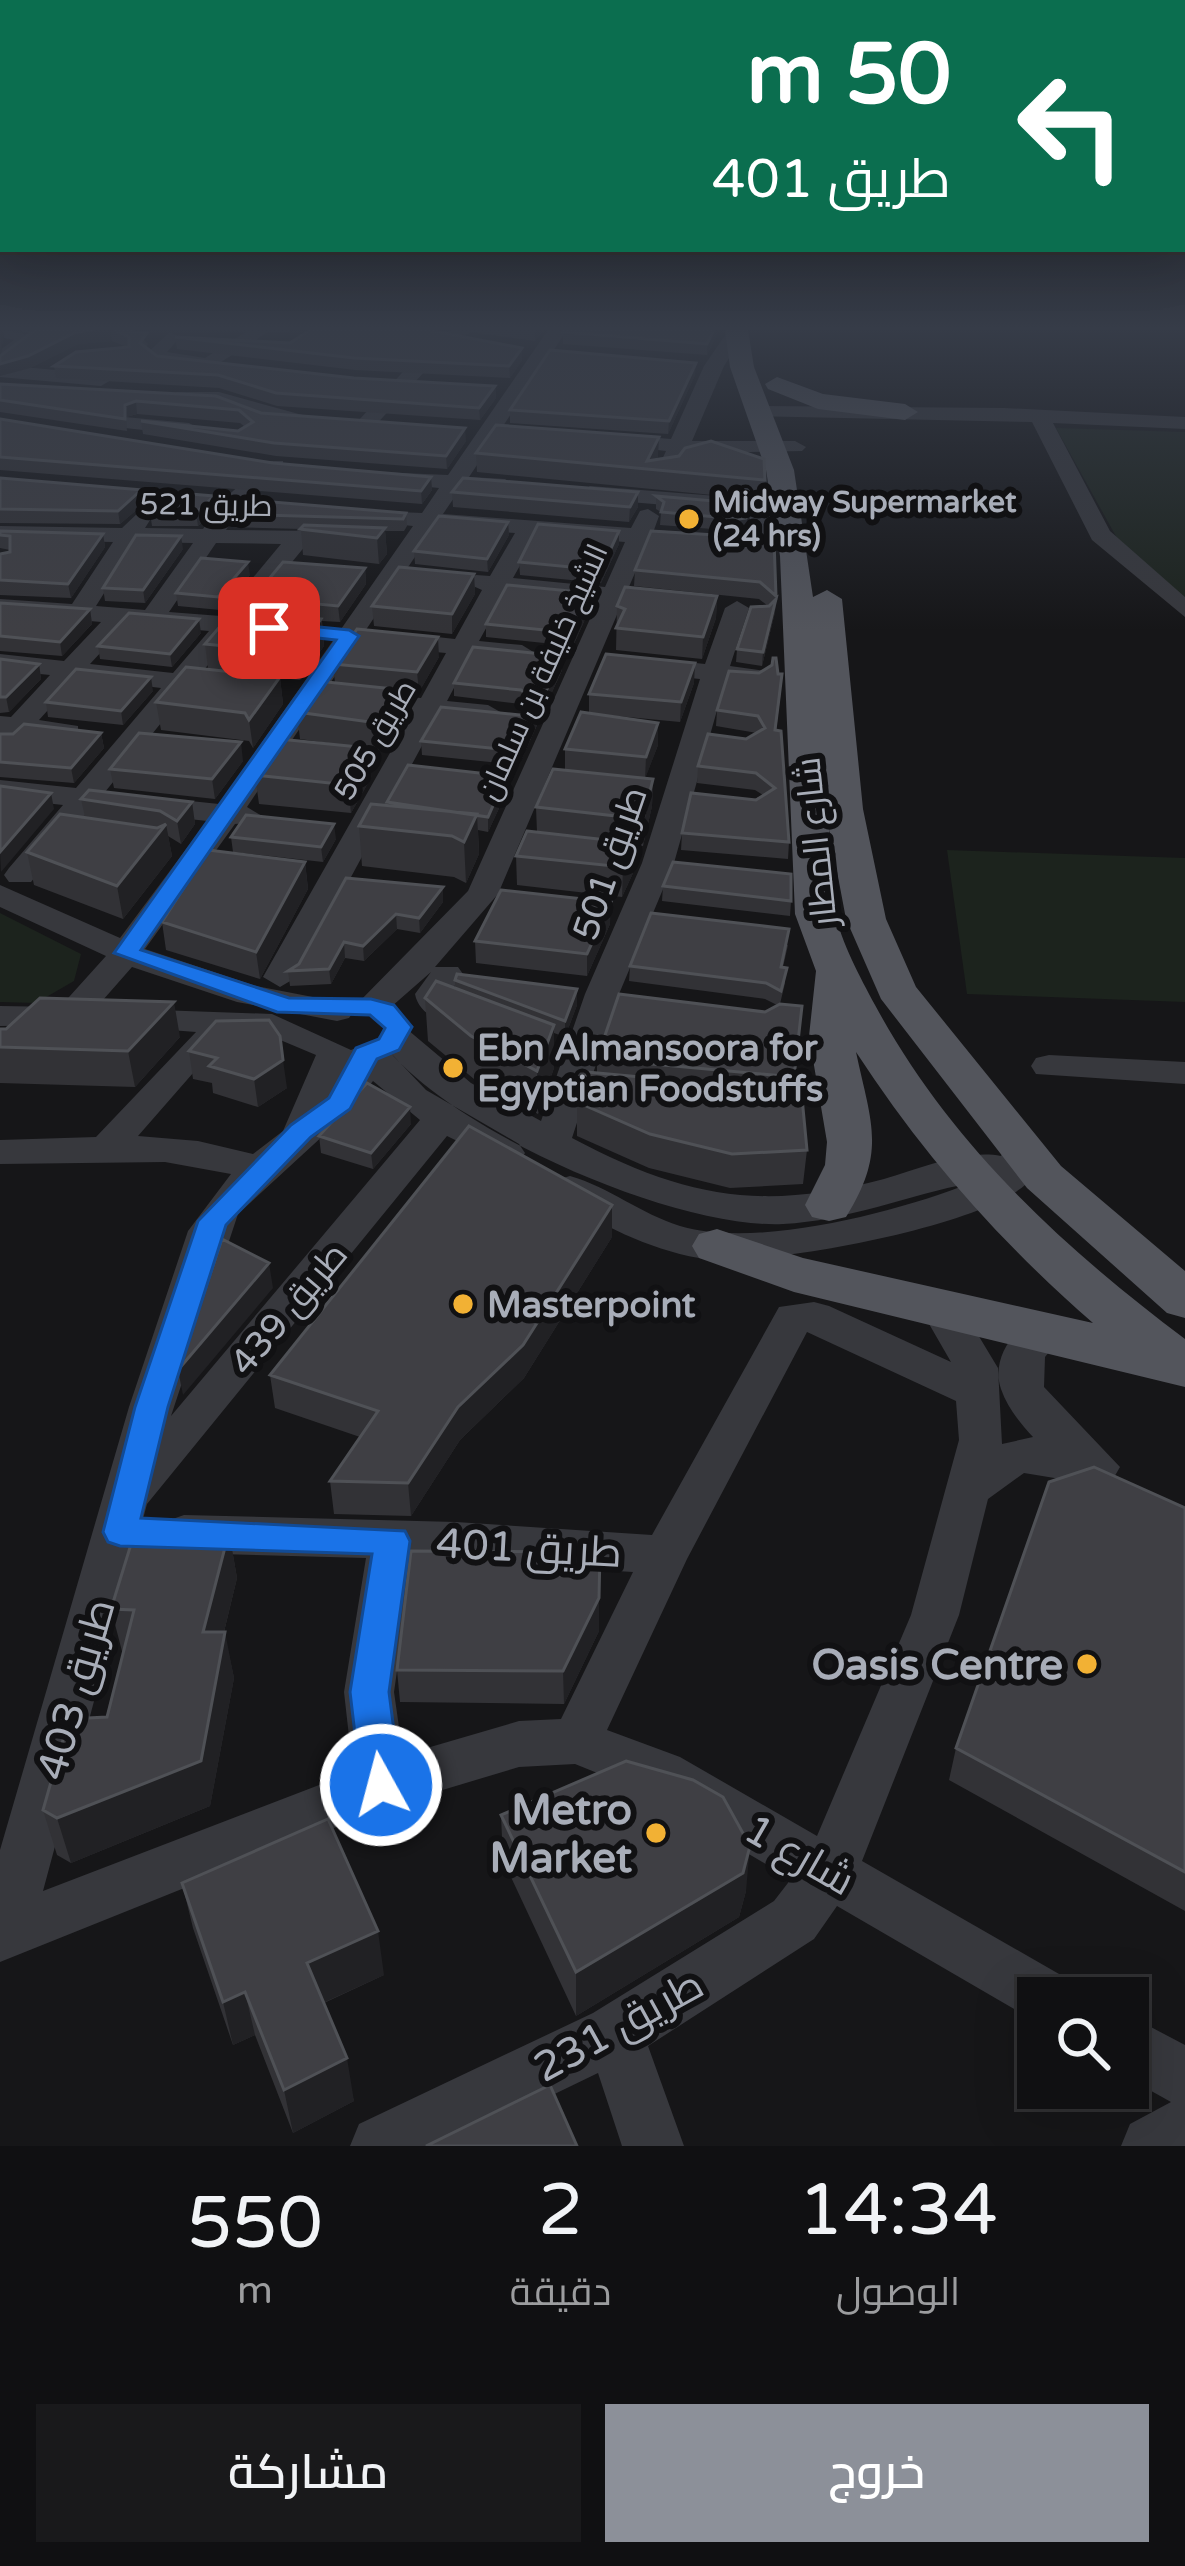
<!DOCTYPE html>
<html lang="ar">
<head>
<meta charset="utf-8">
<style>
  :root { --surface:#101012; --page:#19191b; --text:#f1f3f6; --muted:#9c9d9f; --line:#303032; --accent:#8c9099 }
  body { margin:0; font-family:"Varela Round",Cairo,sans-serif; background:var(--page); color:var(--text); direction:rtl; height:100vh; display:flex; flex-direction:column; font-size:45px; white-space:nowrap }
  * { box-sizing:border-box; margin:0 }
  p { font-size:39px; color:var(--muted) }
  .icon { flex:none; width:66px; height:66px; fill:none; stroke:currentColor; stroke-width:2; stroke-linecap:round; stroke-linejoin:round }
  .map { position:relative; height:2146px; overflow:hidden; direction:ltr }
  .side { display:flex; flex-direction:column; background:var(--surface); flex:1 }
  .side>* { flex:none }
  .guide { position:absolute; left:0px; top:0px; width:1185px; height:252px; box-shadow:0 12px 48px #0002,0 0 0 3px var(--line); direction:rtl; background:#0b6e4f; color:#fff; overflow:hidden }
  .buttons { position:absolute; left:1017px; top:1977px; display:grid; gap:24px }
  .buttons a { display:grid; place-items:center; width:132px; height:132px; border-radius:0px; background:var(--surface); box-shadow:0 12px 48px #0002,0 0 0 3px var(--line); font-size:60px }
  .pin { position:absolute; display:grid; place-items:center; width:102px; height:102px; color:#fff; margin:-51px; border-radius:24px; box-shadow:0 6px 18px #0006 }
  .me { position:absolute; width:132px; margin:-66px; rotate:353deg; stroke-linejoin:round; filter:drop-shadow(0 0 9px #0008) }
  .turn { display:flex; align-items:center; gap:42px; height:252px; padding:0 36px; font-size:54px }
  .turn .icon { width:156px; height:156px; stroke-width:2.5 }
  .turn b { display:block; font-size:84px; line-height:102px }
  .eta { display:flex; justify-content:space-evenly; align-items:center; height:204px; text-align:center }
  .eta b { font-size:72px; font-weight:600; line-height:84px }
  .action { display:flex; gap:24px; margin-top:auto; padding:24px 36px }
  .action a { flex:1; height:138px; border-radius:0px; background:var(--accent); color:#fff; font-size:48px; font-weight:600; line-height:138px; text-align:center }
  .action a+a { background:var(--page); color:var(--text) }
  .map>svg:first-child { display:block }
</style>
</head>
<body>
<div class="map">
<svg width="1185" height="2146" viewBox="0 0 1185 2146">
  <rect width="100%" height="100%" fill="#161618"/>
  <path fill="#1c231d" d="M1056,428L1185,432V600L1123,549Z
    M947,850L1185,858V1002L967,994Z
    M0,913L81,954L74,981L36,1003L0,1002Z"/>
  <g fill="none" stroke-linecap="round" stroke-linejoin="round">
    <path fill="#37383d" fill-rule="evenodd" d="M4,330L39,337L0,365V350L14,340L4,338Z
      M249,330H271L207,371L152,361L146,354L170,332L179,338L167,352L205,358Z
      M451,330H474L445,349L373,428H359V420L431,341Z
      M548,330H567L469,477L505,479L516,486L505,493L460,489L443,514L631,528L640,511L648,509L659,516L654,530L737,536L751,531L749,512L582,498L579,493L590,486L755,499L776,513L770,540L739,550L648,543L628,589L648,597L636,604L622,603L498,894L435,967H458L463,974L449,994L473,1015L468,1022C447,1028 419,1016 415,994L431,972L383,1014L371,1017L354,1007L468,891L598,601L506,592L479,641L522,645L535,653L522,661L471,656L447,701L488,705L502,713L488,721L438,716L297,977L280,987L263,977L412,714L358,708L344,700L358,692L421,698L446,653L392,648L379,640L392,632L455,639L482,590L464,582L476,575L490,576L515,533L435,527L247,807L262,816L258,822L235,824L145,949L256,986L349,1004L354,1011L349,1018L337,1021L237,1002L132,967L81,1025L0,1026V1006L60,1007L106,956L0,907V885L120,938L207,821L91,808L31,882H9L4,875L9,868L63,805L0,798V780L76,788L161,688L77,678L39,720L78,726V738L25,735L16,745L0,746V716L11,717L50,675L0,670V654L64,661L101,622L0,613V599L72,604L113,542L0,540V526L122,528L141,510L152,517L145,528L203,529L224,499L267,461H283V471L240,509L226,530L314,531L326,538L306,545L246,618L280,623L284,628L271,636L234,633L199,676L228,680V692L187,691L105,792L219,804L413,526L354,520V510L422,513L439,488L379,482V472L448,475ZM537,535L625,542L605,587L513,578ZM136,542L193,543L145,610L96,606ZM216,543L281,544L221,616L169,612ZM127,624L209,631L173,673L90,664Z
      M739,330L744,335L724,366L692,441H795L806,447L802,451L686,453L678,471L670,472L659,466L666,451L606,444V436L613,434L671,439L704,366L728,331Z
      M0,365L101,374L111,380L101,386L0,377Z
      M177,392H219L317,419C288,441 248,408 219,404C202,402 186,405 170,402L167,398Z
      M760,406L1004,408L1185,417V429L1053,423L1110,531L1185,597V617L1092,540L1032,422L753,416L750,412Z
      M114,416L189,423L199,429L189,435L107,426V418Z
      M737,601L749,608L730,666L765,671L769,677L756,685L725,682L674,863L619,994L572,1138C683,1197 761,1212 884,1179C919,1169 965,1149 1001,1156L1008,1142H1034L1040,1151C1038,1163 1035,1175 1026,1184C981,1227 761,1268 699,1258C647,1249 601,1224 556,1198L551,1189L556,1180L570,1176C609,1187 641,1214 680,1226C757,1249 897,1212 971,1183C908,1195 847,1221 783,1224C673,1229 441,1128 378,1037L396,1026L408,1030L471,1083L541,1121L585,994L642,863L700,679L649,674L636,666L649,658L705,664L725,608Z
      M130,1009L272,1014L351,1050L370,1042L383,1045L426,1090L519,1144L525,1153L519,1162L506,1165L447,1136L147,1504L43,1891L353,1772L344,1692L366,1558L184,1553L167,1547L161,1534L167,1521L184,1515L456,1522L652,1535L779,1307L814,1302L829,1306L951,1362L921,1310L927,1300L942,1295L957,1300L998,1368L1002,1444L1033,1437C1020,1423 1007,1407 1001,1389C989,1354 1022,1312 1058,1322L1064,1333L1045,1357L1044,1387L1120,1467L1113,1479L1097,1485L1024,1473L988,1499L959,1615L862,1861L1066,1978L1075,1998H1038V2023L837,1906L814,1939L648,2046L684,2146H622L598,2073L447,2146H350L359,2124L593,2013L774,1901L791,1879L642,1791L575,1764L519,1767L386,1807L0,1962V1850L129,1407L188,1231L231,1174L165,1162L0,1164V1140L96,1137L196,1032L118,1026L113,1019L118,1012ZM209,1032L266,1034L316,1055L283,1131L253,1154L198,1141L138,1136L214,1049L220,1041ZM373,1081L420,1120L171,1416L238,1214L351,1110ZM807,1332L956,1401L959,1440L911,1615L817,1836L680,1757L607,1730L687,1559ZM413,1559L633,1572L561,1719L519,1721L403,1755L394,1692Z
      M1049,1055L1185,1062V1084L1036,1074L1031,1066L1036,1058Z
      M1128,2015L1185,2045V2146H1121L1130,2124L1171,2102L1128,2078Z"/>
    <path fill="#53555c" fill-rule="evenodd" d="M725,330H748L754,367L794,470L813,597L827,590L842,599L863,809L886,919L916,987L1061,1166L1185,1271V1318L1167,1313L1027,1188L881,999L846,919L829,829C831,856 830,885 835,912C841,942 860,977 875,1005C949,1142 1061,1246 1185,1339V1387L794,1292L699,1258L692,1246L699,1234L717,1229L803,1258L1093,1323C1000,1242 923,1155 856,1052C871,1123 887,1151 846,1217L829,1221L812,1217L805,1205L825,1165L827,1142L809,1036L816,971L795,914L780,556L766,470L730,367Z
      M777,377L823,394L905,404L918,412L905,420L818,409L768,389L765,384Z"/>
  </g>
  <path fill="#323236" d="M0,330H4L1,355L31,334L20,330H134L148,344L146,348L157,356L354,378L495,386L496,398L480,420L277,406L219,388L56,378L54,366L127,347L112,341L78,344L30,368L0,376Z
    M205,330H291L286,333Z
    M455,330H544L535,341Z
    M719,330L707,355L563,344V332Z
    M175,337L290,343L522,348V360L510,378L355,370L177,349Z
    M695,375L668,434L510,423V410Z
    M0,384L261,413L466,441L447,469L276,456L143,434L141,421L238,431L245,427L240,423L137,414L126,417L127,431L0,412Z
    M0,419L273,463L431,477L432,490L422,504L0,470Z
    M476,453L658,456L656,460L765,480L764,500L477,472Z
    M0,478L214,496L216,510L198,526H152L150,512L141,506L120,524L0,523Z
    M452,492H638V507L629,522L453,507Z
    M656,496L749,504L745,530L739,531L660,525L661,512L656,509Z
    M222,498L406,513L407,526L404,531H385L387,554L379,564L303,555L301,529L231,527L230,515L223,510Z
    M508,522L509,535L488,572L415,564L414,551Z
    M0,531L103,534L105,547L71,598L0,595V554L10,552V550L0,548Z
    M748,537L776,596L775,612L762,666L736,662L737,649L768,606L759,599L634,586L635,570Z
    M619,544L601,583L520,575L519,562Z
    M183,549L145,603L105,601L103,588Z
    M365,568L366,584L340,622L322,621L324,646L300,680L280,678L283,704L253,748L249,741L161,730L156,702L208,669L205,644L255,612L253,598Z
    M474,574L475,594L452,634L374,626L372,606Z
    M250,575L220,610L178,606L176,593Z
    M717,596L716,618L702,659L616,650L617,606Z
    M0,603L90,609L92,624L62,656L0,651Z
    M591,606L573,646L486,637V624Z
    M201,633L172,667L100,659L98,646Z
    M562,656V670L519,765L422,755L421,741L520,715L529,710L521,704L454,696V683Z
    M439,657L419,692L404,691L406,717L386,751L370,749L372,776L351,813L259,804L255,775L335,744L300,739L297,712L335,683L333,664Z
    M0,659L39,664L41,679L9,712L0,713Z
    M694,683L680,722L606,715L658,723V745L645,778L653,779L652,806L643,846L634,845L633,873L622,897L517,885L516,856L537,832L536,807L565,770V749L589,713V694Z
    M781,690L776,731L789,842L788,859L681,850L682,833L763,795L755,790L697,783L698,766L757,733L716,726L717,710Z
    M153,691L123,725L48,717L46,702Z
    M101,733L104,748L74,783L0,777V734Z
    M243,761L215,799L114,788L110,769Z
    M507,791L488,832L478,830L479,854L466,883L454,877L362,866L359,826L387,806V802Z
    M81,799L192,802L195,824L181,844L168,836L172,856L123,919L34,885L27,852L85,817Z
    M231,837L336,839L323,862L233,852Z
    M305,862L308,889L260,979L166,950L162,922Z
    M663,886L791,901L790,916L662,901Z
    M443,887V902L420,933L397,929L364,961L345,958L331,984L290,986L288,971Z
    M610,924L587,976L476,963L475,941Z
    M788,945L783,967L785,983L780,1004L802,1006L793,1091L807,1150L803,1184L730,1188L649,1168L577,1136V1102L597,1073V1059L765,1012L777,1005L765,999L629,981L630,966Z
    M455,980L577,989V1005L565,1037L554,1033V1068L538,1114L474,1079L428,1041L425,998L455,988Z
    M216,1021L287,1088L258,1107L213,1093L212,1083L193,1079L189,1051Z
    M0,1029L180,1037L135,1087L0,1083Z
    M411,1124L373,1169L321,1153L319,1136Z
    M612,1237L524,1378L460,1440L411,1516L334,1514L330,1481L360,1437L275,1408L270,1375Z
    M1185,1508V1911L949,1780L956,1748Z
    M229,1532L237,1578L224,1632L234,1678L210,1806L71,1863L57,1855L43,1810L107,1717L123,1655L111,1609Z
    M599,1631L564,1704L400,1702L397,1670Z
    M501,1815L746,1891L739,1917L576,2016L503,1860Z
    M182,1883L384,1975L324,2003L354,2101L293,2133L255,2035L233,2045L193,1928Z"/>
  <path fill="#212124" d="M1,330H4L0,363L76,332L111,330L112,341L78,344L30,368L0,376Z
    M535,330H544L535,341Z
    M714,330H719L707,355V344Z
    M522,348V360L510,378L509,366Z
    M696,363L695,375L668,434L669,421Z
    M495,386L496,398L480,420L479,408Z
    M136,401L137,414L126,417L127,431L125,405Z
    M465,428L466,441L447,469L446,456Z
    M659,437L658,456L652,469L647,461Z
    M431,477L432,490L422,504L421,491Z
    M139,492L141,506L120,524L118,511Z
    M638,492V507L629,522L630,507Z
    M214,496L216,510L198,526L196,513Z
    M749,504L745,530L739,531V519Z
    M508,522L509,535L488,572L487,559Z
    M385,528L387,554L379,564L377,538Z
    M619,531V544L601,583V570Z
    M103,534L105,547L71,598L68,584Z
    M181,536L183,549L145,603L143,590Z
    M248,562L250,575L220,610L218,597Z
    M365,568L366,584L340,622L338,606Z
    M474,574L475,594L452,634V614Z
    M591,593V606L573,646V633Z
    M717,596L716,618L702,659L703,637Z
    M776,599L775,612L762,666L763,652Z
    M90,609L92,624L62,656L60,642Z
    M199,619L201,633L172,667L170,654Z
    M321,619L324,646L300,680L297,653Z
    M438,637L439,657L419,692L417,672Z
    M562,656V670L519,765V751Z
    M695,663L694,683L680,722L681,702Z
    M39,664L41,679L9,712L6,697Z
    M151,677L153,691L123,725L121,711Z
    M280,677L283,704L253,748L249,720Z
    M404,690L406,717L386,751L384,724Z
    M658,723V745L645,779L646,757Z
    M101,733L104,748L74,783L71,768Z
    M241,742L243,761L215,799L212,779Z
    M369,748L372,776L351,813L348,785Z
    M506,776L507,791L488,832V817Z
    M653,779L652,806L643,846V819Z
    M51,793L54,809L1,872L0,852Z
    M192,802L195,824L181,844L177,821Z
    M477,814L479,854L466,883L464,842Z
    M166,824L172,856L123,919L117,886Z
    M334,824L336,839L323,862L321,847Z
    M634,843L633,873L622,897L623,867Z
    M305,862L308,889L260,979L256,952Z
    M443,887V902L420,933L419,918Z
    M611,902L610,924L587,976V954Z
    M396,914L397,929L364,961L363,946Z
    M344,942L345,958L331,984L329,969Z
    M577,989V1005L565,1037V1021Z
    M174,1002L180,1037L135,1087L128,1051Z
    M554,1025V1068L538,1114L537,1071Z
    M283,1060L287,1088L258,1107L254,1079Z
    M410,1107L411,1124L373,1169L371,1153Z
    M612,1205V1237L524,1378L460,1440L411,1516L408,1483L458,1407Z
    M269,1263L273,1288L183,1395L178,1370Z
    M229,1532L237,1578L213,1677L203,1632Z
    M599,1598V1631L564,1704L563,1671Z
    M225,1632L234,1678L210,1806L71,1863L57,1818Z
    M750,1846L746,1891L739,1917L576,2016V1972Z
    M378,1931L384,1975L314,2007L307,1963Z
    M245,1992L255,2035L233,2045L223,2002Z
    M347,2058L354,2101L293,2133L284,2090Z"/>
  <path fill="#3f3f44" stroke="#4f5156" stroke-width="3" d="M35,330H93L76,332L28,356L0,364V356Z
    M114,330L147,333L140,343L157,356L354,378L495,386L479,408L276,393L218,375L54,366L76,352L129,347V337Z
    M310,330H428L522,348L509,366L354,358L175,337L290,343Z
    M564,330H714L707,344L563,332Z
    M550,350L696,363L669,421L510,410Z
    M0,384L216,396L261,413L465,428L446,456L274,443L141,421L238,431L253,422L239,410L136,401L125,405V419L0,400Z
    M0,419L273,463L431,477L421,491L0,457Z
    M496,425L659,437L647,461L679,456L685,448L711,441L764,459L765,480L476,453Z
    M0,478L214,496L196,513L150,512L154,503L139,492L118,511L0,509Z
    M463,478L638,492L630,507L452,492Z
    M656,496L749,504L746,518L739,519L661,512L664,502Z
    M222,498L406,513L403,519L230,514L233,507Z
    M439,516L508,522L487,559L414,551Z
    M538,524L619,531L601,570L519,562Z
    M304,525L385,528L377,538L300,529Z
    M0,531L103,534L68,584L0,580V554L10,552V536L0,535Z
    M651,531L748,537L774,540L776,596L760,582L635,570Z
    M136,535L181,536L143,590L103,588Z
    M201,558L248,562L218,597L176,593Z
    M283,562L365,568L338,606L253,598Z
    M399,567L474,574L452,614L372,606Z
    M507,585L591,593L573,633L486,624Z
    M625,587L717,596L703,637L616,628L625,609L617,606Z
    M776,599L763,652L737,649L751,607L769,606Z
    M0,603L90,609L60,642L0,636Z
    M234,610L321,619L297,653L205,644Z
    M129,613L199,619L170,654L98,646Z
    M357,629L438,637L417,672L333,664Z
    M473,647L562,656L519,751L421,741L441,707L520,715L539,704L521,690L454,683Z
    M606,654L695,663L681,702L589,694Z
    M773,658H776L778,674H782L775,730L781,731L789,842L682,833L691,793L756,800L775,788L756,773L698,766L708,734L746,739L765,728L758,716L717,710L729,671L759,673L772,665Z
    M0,659L39,664L6,697H0Z
    M186,667L280,677L249,720L245,713L156,702Z
    M76,669L151,677L121,711L46,702Z
    M317,681L404,690L384,724L297,712Z
    M581,712L658,723L646,757L565,749Z
    M24,724L101,733L71,768L0,762V734H13Z
    M139,733L241,742L212,779L110,769Z
    M279,739L369,748L348,785L255,775Z
    M408,765L506,776L488,817L387,802Z
    M553,769L653,779L643,819L536,807Z
    M0,786L51,793L0,852Z
    M89,790L192,802L177,821L160,811L81,799Z
    M371,804L477,814L464,842L452,836L359,826Z
    M60,814L157,828L166,824L117,886L27,852Z
    M246,815L334,824L321,847L231,837Z
    M527,831L634,843L623,867L516,856Z
    M208,850L305,862L256,952L162,922Z
    M673,862L791,874V901L663,886Z
    M346,878L443,887L419,918L396,914L363,946L344,942L329,969L288,971L299,964Z
    M501,890L611,902L587,954L475,941Z
    M651,913L789,929L781,967L787,968L781,991L766,983L630,966Z
    M457,974L577,989L565,1021L455,980Z
    M436,981L554,1025L537,1071L471,1036L425,998Z
    M619,994L765,1012L780,1004L802,1006L794,1077L597,1059Z
    M40,998L174,1002L128,1051L0,1047V1029H6Z
    M269,1020L280,1036L283,1060L254,1079L209,1066L217,1058L189,1051L216,1021Z
    M587,1072L792,1091L801,1087L807,1150L732,1154L650,1134L577,1102Z
    M367,1083L410,1107L371,1153L319,1136Z
    M469,1126L612,1205L523,1345L458,1407L408,1483L330,1481L378,1411L270,1375Z
    M222,1239L269,1263L178,1370Z
    M1094,1467L1185,1508V1872L956,1748L1049,1482Z
    M136,1528L229,1532L203,1632H225L201,1761L57,1818L43,1810L69,1719L107,1717L134,1610L111,1609Z
    M411,1551L600,1552L599,1598L563,1671L397,1670Z
    M626,1761L693,1780L723,1797L750,1846L743,1873L576,1972L501,1815Z
    M328,1819L378,1931L307,1963L347,2058L284,2090L245,1992L223,2002L182,1883Z
    M550,2085L577,2146H426Z"/>
  <linearGradient id="sky" x2="0" y2="1"><stop stop-color="#0c0c0d"/><stop offset="0.52" stop-color="#363c48"/><stop offset="1" stop-color="#363c48" stop-opacity="0"/></linearGradient>
  <rect width="1185" height="631" fill="url(#sky)"/>
  <path fill="#1a73e8" stroke="#114b97" stroke-width="3" d="M269,622L349,630L359,636L141,950L289,998L371,999L394,1005L412,1027L399,1050L377,1059L350,1109L311,1137L226,1225L168,1407L141,1518L405,1531L410,1541L389,1692L401,1785L395,1798L381,1803L367,1798L361,1785L350,1692L372,1554L120,1546L108,1542L103,1532L135,1407L198,1221L291,1125L329,1098L356,1048L379,1039L385,1028L370,1015L277,1012L114,953L336,640L262,632L259,628Z"/>
  <g fill="#f2b134" stroke="#111113" stroke-width="4.5">
    <circle cx="689" cy="519" r="12"/>
    <circle cx="453" cy="1068" r="12"/>
    <circle cx="463" cy="1304" r="12"/>
    <circle cx="1087" cy="1664" r="12"/>
    <circle cx="656" cy="1833" r="12"/>
  </g>
  <g text-anchor="middle" stroke-width="12" stroke-linejoin="round" paint-order="stroke">
    <g font-size="30" font-weight="bold" fill="#a8adb8" stroke="#111113" text-anchor="start">
      <text x="713" y="512">Midway Supermarket<tspan x="713" dy="34">(24 hrs)</tspan></text>
    </g>
    <g font-size="30" fill="#a8adb8" stroke="#111113">
      <text transform="translate(206 505) rotate(1)" y="10">طريق 521</text>
      <text transform="translate(543 672) rotate(-66)" y="10">الشيخ خليفة بن سلمان</text>
      <text transform="translate(375 740) rotate(-60)" y="10">طريق 505</text>
    </g>
    <g font-size="36" fill="#a8adb8" stroke="#111113">
      <text transform="translate(815 842) rotate(-96)" y="13">شارع المطار</text>
      <text transform="translate(609 863) rotate(-71)" y="13">طريق 501</text>
      <text transform="translate(288 1308) rotate(-50)" y="13">طريق 439</text>
    </g>
    <g font-size="36" font-weight="bold" fill="#a8adb8" stroke="#111113" text-anchor="start">
      <text x="477" y="1060">Ebn Almansoora for<tspan x="477" dy="41">Egyptian Foodstuffs</tspan></text>
      <text x="487" y="1317">Masterpoint</text>
    </g>
    <g font-size="42" fill="#a8adb8" stroke="#111113">
      <text transform="translate(529 1547) rotate(3)" y="15">طريق 401</text>
      <text transform="translate(75 1689) rotate(-74)" y="15">طريق 403</text>
      <text transform="translate(800 1854) rotate(30)" y="15">شارع 1</text>
      <text transform="translate(618 2025) rotate(-29)" y="15">طريق 231</text>
    </g>
    <g font-size="42" font-weight="bold" fill="#a8adb8" stroke="#111113" text-anchor="end">
      <text x="1063" y="1679">Oasis Centre</text>
      <text x="632" y="1824">Metro<tspan x="632" dy="48">Market</tspan></text>
    </g>
  </g>
</svg>
<div class="buttons">
<a><svg class="icon" aria-label="search" viewBox="0 0 24 24"><circle cx="10" cy="10" r="6"/><path d="M15 15l6 6"/></svg></a>
</div>
<div class="pin" style="left:269px;top:628px;background:#d93025"><svg class="icon" aria-label="arrive" viewBox="0 0 24 24"><path d="M6 21V4h12l-3 4 3 4H6"/></svg></div>
<svg class="me" style="left:381px;top:1785px" viewBox="-20 -20 40 40"><circle r="17" fill="#1a73e8" stroke="#fff" stroke-width="3"/><path d="M0-11L8 9 0 5-8 9z" fill="#fff"/></svg>
<div class="guide">
<div class="turn"><svg class="icon" aria-label="left" viewBox="0 0 24 24"><path d="M17 20v-9H6M10 6l-5 5 5 5"/></svg><div><b>50 m</b>طريق 401</div></div>
</div>
</div>
<section class="side">
<div class="eta">
<div><b>14:34</b><p>الوصول</p></div>
<div><b>2</b><p>دقيقة</p></div>
<div><b>550</b><p>m</p></div>
</div>
<div class="action"><a>خروج</a><a>مشاركة</a></div>
</section>
</body>
</html>
